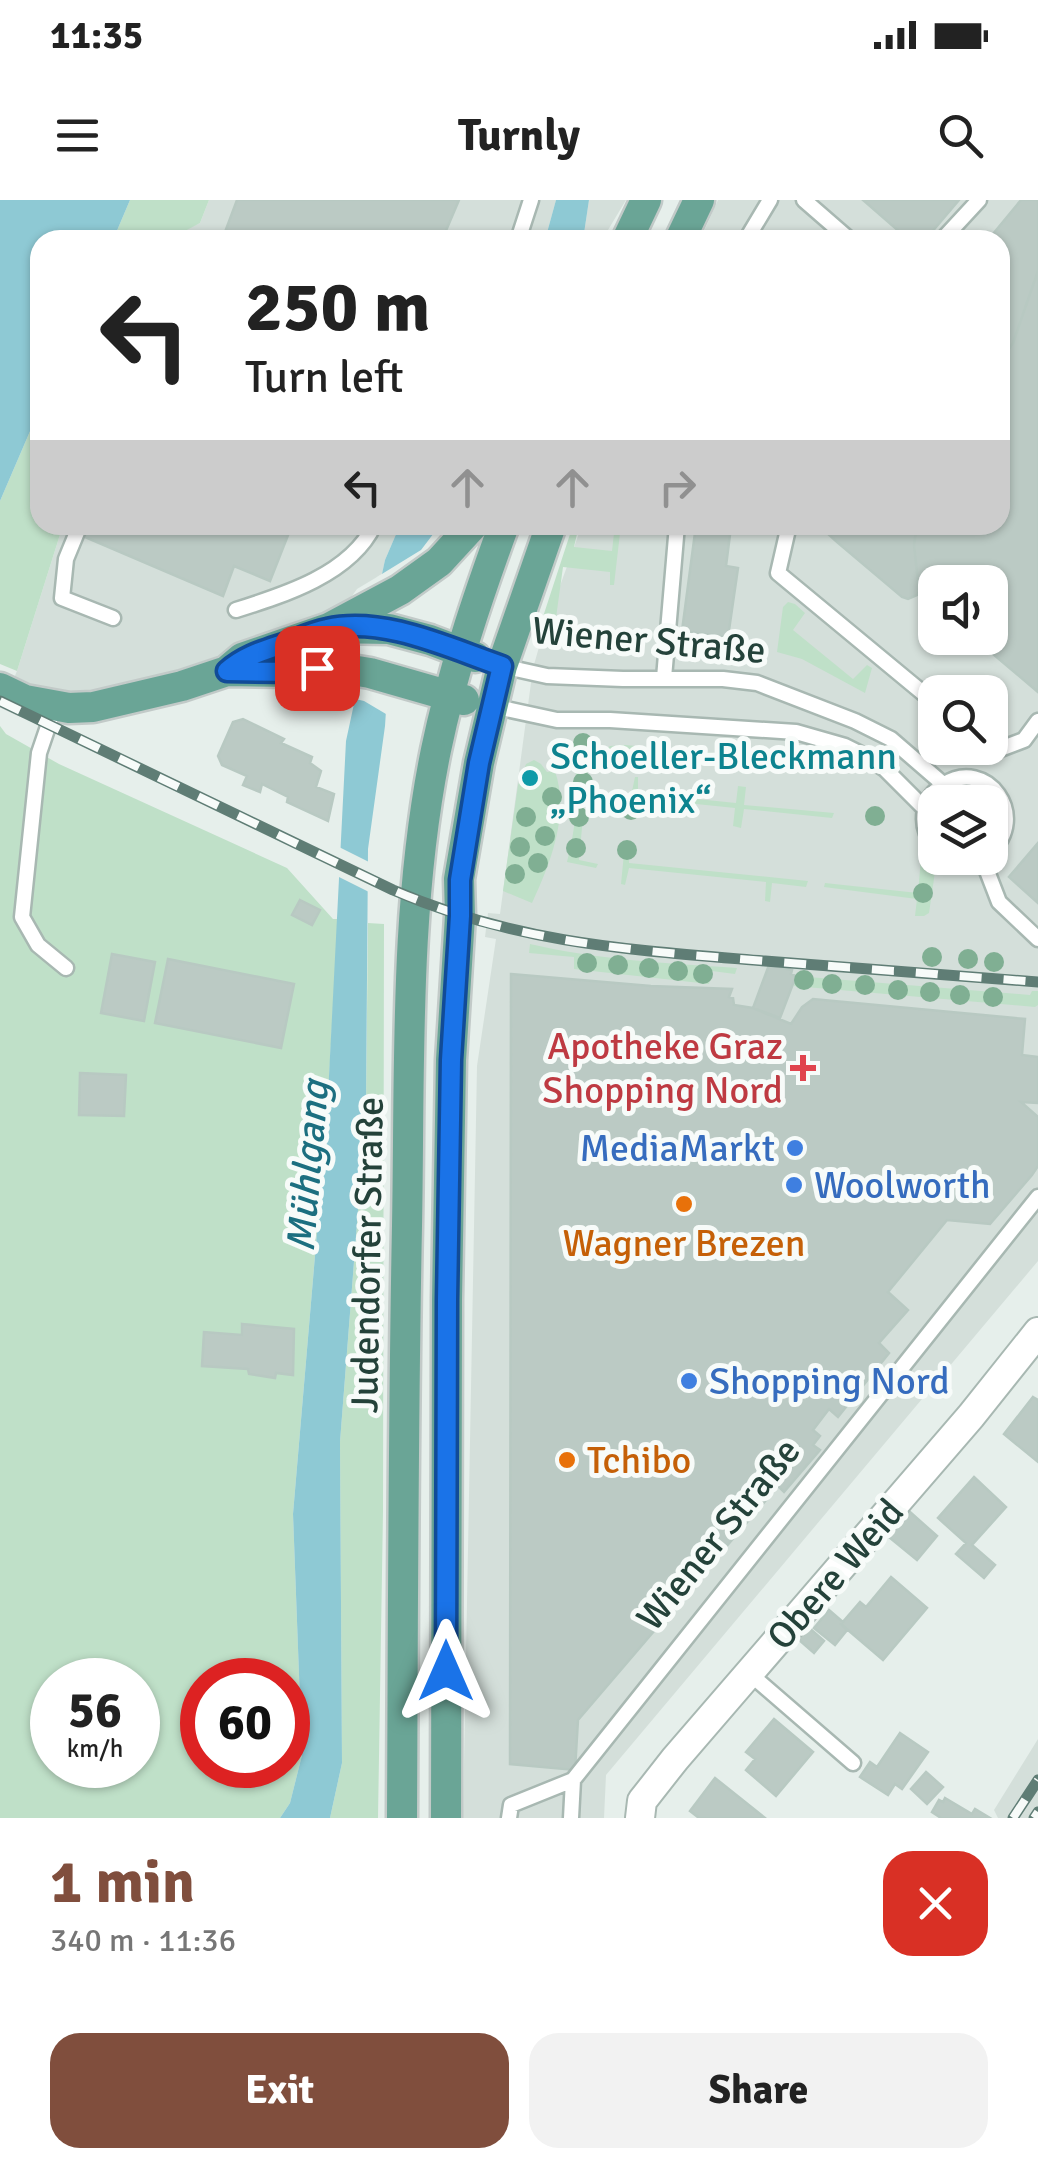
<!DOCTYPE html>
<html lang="en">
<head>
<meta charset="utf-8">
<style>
  :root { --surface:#fff; --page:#f2f2f2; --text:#222; --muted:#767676; --accent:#804e3d }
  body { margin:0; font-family:Signika,sans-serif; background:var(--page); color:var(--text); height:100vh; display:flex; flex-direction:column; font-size:38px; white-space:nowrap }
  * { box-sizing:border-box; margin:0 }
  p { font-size:32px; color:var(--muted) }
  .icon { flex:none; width:55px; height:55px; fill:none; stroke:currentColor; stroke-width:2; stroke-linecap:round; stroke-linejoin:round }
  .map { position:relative; height:1618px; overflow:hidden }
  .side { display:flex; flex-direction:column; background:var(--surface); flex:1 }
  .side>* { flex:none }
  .banner { position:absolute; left:30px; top:30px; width:980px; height:305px; border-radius:30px; box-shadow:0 2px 8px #0004; background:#fff; color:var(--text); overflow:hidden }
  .controls { position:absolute; left:918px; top:365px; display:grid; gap:20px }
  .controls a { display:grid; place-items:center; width:90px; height:90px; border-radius:20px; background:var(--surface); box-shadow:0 2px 8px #0004; font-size:50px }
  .speed { position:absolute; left:30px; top:1458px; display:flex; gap:20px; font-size:50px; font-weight:700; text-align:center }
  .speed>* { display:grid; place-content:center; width:130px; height:130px; border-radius:50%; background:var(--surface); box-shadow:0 2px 8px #0004; line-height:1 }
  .speed small { font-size:25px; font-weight:400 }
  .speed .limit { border:15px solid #d22; background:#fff; color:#111 }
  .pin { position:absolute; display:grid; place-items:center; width:85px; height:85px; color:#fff; margin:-42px; border-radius:20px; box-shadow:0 5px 15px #0006 }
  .me { position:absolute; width:110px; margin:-55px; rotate:0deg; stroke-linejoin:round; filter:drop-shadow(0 0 8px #0008) }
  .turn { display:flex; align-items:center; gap:35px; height:210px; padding:0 50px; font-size:45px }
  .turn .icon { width:130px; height:130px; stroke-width:2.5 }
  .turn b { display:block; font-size:70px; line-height:85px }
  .lanes { display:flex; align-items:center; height:95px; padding:0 50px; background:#0003; justify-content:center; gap:50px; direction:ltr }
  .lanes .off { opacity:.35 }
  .round { display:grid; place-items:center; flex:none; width:105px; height:105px; border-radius:30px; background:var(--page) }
  .summary { display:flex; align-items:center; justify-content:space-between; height:170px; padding:0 50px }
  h1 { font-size:60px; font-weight:700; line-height:75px; color:var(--accent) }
  .primary-button { display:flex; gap:20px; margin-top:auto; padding:20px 50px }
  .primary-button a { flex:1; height:115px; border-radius:30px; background:var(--accent); color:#fff; font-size:40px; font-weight:700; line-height:115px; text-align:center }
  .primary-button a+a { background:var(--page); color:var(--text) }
  .status { display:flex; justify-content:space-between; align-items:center; height:70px; padding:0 50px; background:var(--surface); direction:ltr }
  .status svg { height:28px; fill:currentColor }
  header { display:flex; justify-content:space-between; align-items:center; height:130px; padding:0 50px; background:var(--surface); font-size:45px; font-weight:700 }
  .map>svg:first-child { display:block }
</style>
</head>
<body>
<div class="status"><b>11:35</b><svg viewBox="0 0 49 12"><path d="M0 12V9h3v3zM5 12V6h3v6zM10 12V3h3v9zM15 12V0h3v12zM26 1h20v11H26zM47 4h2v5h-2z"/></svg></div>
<header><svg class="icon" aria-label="menu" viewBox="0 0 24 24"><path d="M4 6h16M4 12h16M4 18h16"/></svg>Turnly<svg class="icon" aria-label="search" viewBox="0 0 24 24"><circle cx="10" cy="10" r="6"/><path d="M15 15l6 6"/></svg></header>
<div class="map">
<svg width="1038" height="1618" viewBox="0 0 1038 1618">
  <rect width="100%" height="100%" fill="#e6efeb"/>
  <path fill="#d4dfda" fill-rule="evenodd" d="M209,0H556L545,40H168L169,37L200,23Z
    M589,0H626L602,40H583Z
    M718,0H1038V1061L606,1575L604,1618H463L477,866L496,739L485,737L488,713L500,714L533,468L544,430L582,325H1000V40H700ZM935,382H990V438H935ZM935,492H990V548H935ZM935,602H990V658H935Z
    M63,325H400L385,360L382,374L357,389L329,428L98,507L8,492L17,471Z
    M1038,1539V1618H998L994,1610Z"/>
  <path fill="#bfe0c8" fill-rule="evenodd" d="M130,0H209L200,23L168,40H113Z
    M40,208V325H63L17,471L0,464V301Z
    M573,325H579L574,347L612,351L614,333H620L614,385H610V372L563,367L555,425L558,433L568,437L578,433L589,438L608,435L606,442C580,446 558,454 538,432Z
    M788,402L795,404L805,413L793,430L853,479L867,465L872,468L865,493L802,459L777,452L783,407Z
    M0,526L6,534L59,564L287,668L333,719H338L327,915L293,1314L302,1555L290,1603L280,1618H0ZM52,1480H138V1565H52ZM202,1480H288V1565H202Z
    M625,545L793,560L850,568L849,572L636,550C615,555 617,565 592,563L587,574L579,660L598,664L596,668L567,662C575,630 579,600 575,568L589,562L610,546Z
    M534,560L541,564L547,572L555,571C570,615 550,664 532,703L503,691L518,585L526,564Z
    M635,577H638V593L736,603L738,586L746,587L744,605L834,613L832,618L744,609L741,628L733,626L735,608L638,598L634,616L627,615Z
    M625,643H630L629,663L808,681L806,687L772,683L770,702L765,701L766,682L629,668L625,685L621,684Z
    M924,656L936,665L929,713L924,716H915L917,699L824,687L825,683L918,693L921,658Z
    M368,723L384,724L383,1311L378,1618H330L342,1563L340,1242L366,907Z
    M530,744C598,760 667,763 737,768L735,774L712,771L709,784L574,769V757L529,753Z
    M796,776L1030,795L1032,791H1038V805L1035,807L794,786Z"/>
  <path fill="#8ec9d4" d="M0,0H130L113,40H40V208L0,301Z
    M556,0H589L583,40H545Z
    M400,325H441L389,464L385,526L368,649L366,907L340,1242L342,1563L330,1618H280L290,1603L302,1555L293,1314L327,915L346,541L385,360Z"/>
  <path fill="#e6efeb" d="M440,325H446L394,465L391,520L386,514L364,501L351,498L377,377L421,350Z
    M337,646L373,664V694L335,675Z"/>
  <path fill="#bbcac4" stroke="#b8c9c2" stroke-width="2.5" d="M237,0H459L442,40H222Z
    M863,0H959L925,40H909Z
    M1021,0H1038V71L1013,143L1000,162V40H988Z
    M1038,71V492L974,438H990V382H935V405L919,391L914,345L917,325H1000V162L1013,143Z
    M90,325H292L270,381L234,366L223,396L85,337Z
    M696,325L731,327L726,366L738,368L728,437L682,431Z
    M823,325H917L914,345L919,391L917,395L908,399L902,397L837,342L827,333Z
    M243,519L284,539L281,543L312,557L310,563L321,571L316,587L334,594L328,621L287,602L288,597L262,584L260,592L243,585L247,576L222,565L218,556L233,522Z
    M1038,643V703L1009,677Z
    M300,700L320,710L312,725L292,715Z
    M112,754L155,762L144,821L101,813Z
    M168,759L294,784L281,848L155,823Z
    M769,765L792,770L791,774L796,776L780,818L753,808Z
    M511,774L651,786L732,789L729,797L733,798L734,805L753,808L791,824L802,807L813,799L1025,819L1022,855L1038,857V903L1021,902L1038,917V966L1032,975L990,1024L947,1020L888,1092L908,1110L879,1143L889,1153L838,1217L829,1209L813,1230L820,1236L813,1245L820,1250L784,1292L778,1286L578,1520L575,1570L510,1564Z
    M80,873L126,875L124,916L79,915Z
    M242,1124L294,1129L293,1175L276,1173L275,1178L249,1174L248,1169L202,1166L204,1132L242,1135Z
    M1033,1197L1038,1200V1262L1004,1234Z
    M974,1277L1006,1307L972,1345L995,1365L984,1378L956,1354L966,1343L938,1318Z
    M910,1312L937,1336L917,1360L889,1337Z
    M891,1377L927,1408L883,1460L841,1424L860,1402L866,1407Z
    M829,1410L843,1422L841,1424L847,1430L835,1445L814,1428Z
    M807,1426L824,1441L814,1453L797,1438Z
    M774,1519L813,1552L776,1596L746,1570L755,1559L746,1552Z
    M900,1533L928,1552L902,1589L895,1584L888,1595L860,1577L870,1562L877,1567Z
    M926,1572L943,1587L927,1604L911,1589Z
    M715,1578L765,1618H699L690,1611Z
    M945,1598L972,1614L975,1609L990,1618H941L932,1612L939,1600L943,1602Z"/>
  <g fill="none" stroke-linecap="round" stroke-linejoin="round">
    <g stroke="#a8b8b2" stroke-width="19">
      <path id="lane" d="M804,0L850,40
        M518,40L531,0
        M746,40L770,0
        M942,40L979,0
        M80,325L66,359L62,398L113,418
        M789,325L778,373L935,503
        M236,410C284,395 351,374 374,325
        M502,466L547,476L623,479H723L757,483L855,521L891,539L943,584
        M664,478L677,325
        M55,506L39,553L22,717L38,745L66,768
        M492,506L557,520H610L796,532L845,546L865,556L885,569L925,609
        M987,554L1024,540L1038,521
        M935,647C926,636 922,624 925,610C927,599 934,591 943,585C987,556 1030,617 990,652
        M949,658L962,661L980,658
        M982,658L999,702L1038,739
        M749,1473L853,1563
        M509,1618L511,1605L573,1580L1038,997
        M571,1618L573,1580"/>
    </g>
    <g stroke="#a8b8b2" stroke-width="32">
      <path id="street" d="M640,1618L642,1601L675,1559L971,1216L1038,1132"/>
    </g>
    <g stroke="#c2cac8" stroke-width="35">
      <path id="primary" d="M627,40L646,0
        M680,40L699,0
        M331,428L389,429L430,440L475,457
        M229,469L242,458L329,428L400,390L439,362L473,325
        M0,488L25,500L69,508L93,507L182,486L227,471L295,472L339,468L370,473L464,500
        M402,1618C403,1421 403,1223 407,1026C410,868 404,706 436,550C452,473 477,399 504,325
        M446,1618L447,1100L451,860L460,716L459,679L479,563L502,466L551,325"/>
    </g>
    <use href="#lane" stroke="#fff" stroke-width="14"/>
    <use href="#street" stroke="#fff" stroke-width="28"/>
    <use href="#primary" stroke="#6aa596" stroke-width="30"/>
    <g stroke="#5f7d75" stroke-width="11">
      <path id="rail" d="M0,501L393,690C518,744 631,750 765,761C856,768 947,775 1038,782
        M1013,1618L1038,1580
        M1034,1618L1038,1612"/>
    </g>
    <use href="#rail" stroke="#f7fbf9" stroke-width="8" stroke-dasharray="22" stroke-linecap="butt"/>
  </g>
  <g fill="#80af93">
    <circle cx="583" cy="543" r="10"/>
    <circle cx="583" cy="582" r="10"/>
    <circle cx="552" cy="597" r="10"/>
    <circle cx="631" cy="610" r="10"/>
    <circle cx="875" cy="616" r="10"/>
    <circle cx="526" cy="617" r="10"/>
    <circle cx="579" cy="617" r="10"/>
    <circle cx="545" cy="636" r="10"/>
    <circle cx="520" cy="647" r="10"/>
    <circle cx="576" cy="648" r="10"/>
    <circle cx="627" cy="650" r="10"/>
    <circle cx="538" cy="663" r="10"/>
    <circle cx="515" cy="674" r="10"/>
    <circle cx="923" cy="693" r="10"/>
    <circle cx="932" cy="757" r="10"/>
    <circle cx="968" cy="759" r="10"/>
    <circle cx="994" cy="762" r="10"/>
    <circle cx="587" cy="763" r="10"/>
    <circle cx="618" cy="765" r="10"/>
    <circle cx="649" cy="768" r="10"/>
    <circle cx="678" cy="771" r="10"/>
    <circle cx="703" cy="774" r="10"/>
    <circle cx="804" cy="780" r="10"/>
    <circle cx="832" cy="784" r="10"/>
    <circle cx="865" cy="785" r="10"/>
    <circle cx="898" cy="790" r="10"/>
    <circle cx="930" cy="792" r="10"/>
    <circle cx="960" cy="795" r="10"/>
    <circle cx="993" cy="797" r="10"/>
  </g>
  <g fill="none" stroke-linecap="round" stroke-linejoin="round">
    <g stroke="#114b97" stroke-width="25">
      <path id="route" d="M317,468L295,472L227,471C244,456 262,451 283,444C297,439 312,432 327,429C384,416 449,448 502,466L479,563L460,680V716L451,860L447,1100L446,1471"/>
    </g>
    <use href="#route" stroke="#1a73e8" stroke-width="18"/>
  </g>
  <circle fill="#0f9aa8" stroke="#f7fbf9" stroke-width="4" cx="530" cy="578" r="10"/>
  <path fill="#e0444e" stroke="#f7fbf9" stroke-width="4" d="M798 853h10v10h10v10h-10v10h-10v-10h-10v-10h10z"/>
  <g fill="#3f7fe0" stroke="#f7fbf9" stroke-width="4">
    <circle cx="795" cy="948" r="10"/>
    <circle cx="794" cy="985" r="10"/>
    <circle cx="689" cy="1181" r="10"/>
  </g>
  <g fill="#e8710a" stroke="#f7fbf9" stroke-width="4">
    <circle cx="684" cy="1004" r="10"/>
    <circle cx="567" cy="1260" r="10"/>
  </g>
  <g text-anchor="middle" stroke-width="10" stroke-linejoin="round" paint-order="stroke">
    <g font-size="38" fill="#24423a" stroke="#f7fbf9">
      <text transform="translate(649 440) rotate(5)" y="13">Wiener Straße</text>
      <text transform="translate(367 1055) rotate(-89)" y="13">Judendorfer Straße</text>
      <text transform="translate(718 1334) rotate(-51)" y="13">Wiener Straße</text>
      <text transform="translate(835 1374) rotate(-49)" y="13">Obere Weid</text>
    </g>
    <g font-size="38" fill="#0d838f" stroke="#f7fbf9" text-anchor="start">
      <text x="550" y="569">Schoeller-Bleckmann<tspan x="550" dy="44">„Phoenix“</tspan></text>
    </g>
    <g font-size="38" fill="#be3a42" stroke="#f7fbf9" text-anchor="end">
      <text x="783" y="859">Apotheke Graz<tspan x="783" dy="44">Shopping Nord</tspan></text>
    </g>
    <g font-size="38" fill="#366cbe" stroke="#f7fbf9" text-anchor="start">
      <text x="775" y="961" text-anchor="end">MediaMarkt</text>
      <text x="814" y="998">Woolworth</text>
      <text x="709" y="1194">Shopping Nord</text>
    </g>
    <g font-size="38" fill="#c56008" stroke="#f7fbf9">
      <text x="684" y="1056">Wagner Brezen</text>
      <text x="587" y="1273" text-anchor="start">Tchibo</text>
    </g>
    <g font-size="40" font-style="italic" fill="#1c6f80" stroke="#f7fbf9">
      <text transform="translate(307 966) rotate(-85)" y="14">Mühlgang</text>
    </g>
  </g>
</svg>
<div class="controls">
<a><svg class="icon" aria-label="sound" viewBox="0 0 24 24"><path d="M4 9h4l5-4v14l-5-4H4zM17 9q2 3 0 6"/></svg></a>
<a><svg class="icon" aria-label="search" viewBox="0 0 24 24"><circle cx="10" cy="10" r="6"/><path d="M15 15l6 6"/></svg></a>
<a><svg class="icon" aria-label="layers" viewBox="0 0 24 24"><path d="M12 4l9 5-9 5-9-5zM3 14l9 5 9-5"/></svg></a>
</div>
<div class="speed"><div>56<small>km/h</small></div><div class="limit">60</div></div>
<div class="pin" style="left:317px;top:468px;background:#d93025"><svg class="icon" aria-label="arrive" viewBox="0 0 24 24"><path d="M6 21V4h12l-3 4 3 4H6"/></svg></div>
<svg class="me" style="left:446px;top:1471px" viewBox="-20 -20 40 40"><path d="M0-17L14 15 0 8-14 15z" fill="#1a73e8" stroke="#fff" stroke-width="4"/></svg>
<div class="banner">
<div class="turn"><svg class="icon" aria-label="left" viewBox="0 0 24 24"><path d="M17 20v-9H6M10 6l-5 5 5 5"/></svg><div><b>250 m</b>Turn left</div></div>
<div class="lanes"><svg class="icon" aria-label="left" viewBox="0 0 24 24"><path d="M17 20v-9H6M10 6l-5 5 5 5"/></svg><svg class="icon off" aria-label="ahead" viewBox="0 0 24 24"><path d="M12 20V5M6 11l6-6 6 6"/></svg><svg class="icon off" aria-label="ahead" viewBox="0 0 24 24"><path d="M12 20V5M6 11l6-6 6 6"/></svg><svg class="icon off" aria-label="right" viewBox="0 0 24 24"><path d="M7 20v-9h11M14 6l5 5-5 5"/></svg></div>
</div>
</div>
<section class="side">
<div class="summary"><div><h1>1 min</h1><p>340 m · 11:36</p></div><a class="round" style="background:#d93025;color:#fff"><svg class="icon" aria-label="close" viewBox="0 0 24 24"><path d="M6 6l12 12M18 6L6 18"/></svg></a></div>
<div class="primary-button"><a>Exit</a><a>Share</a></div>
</section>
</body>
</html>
